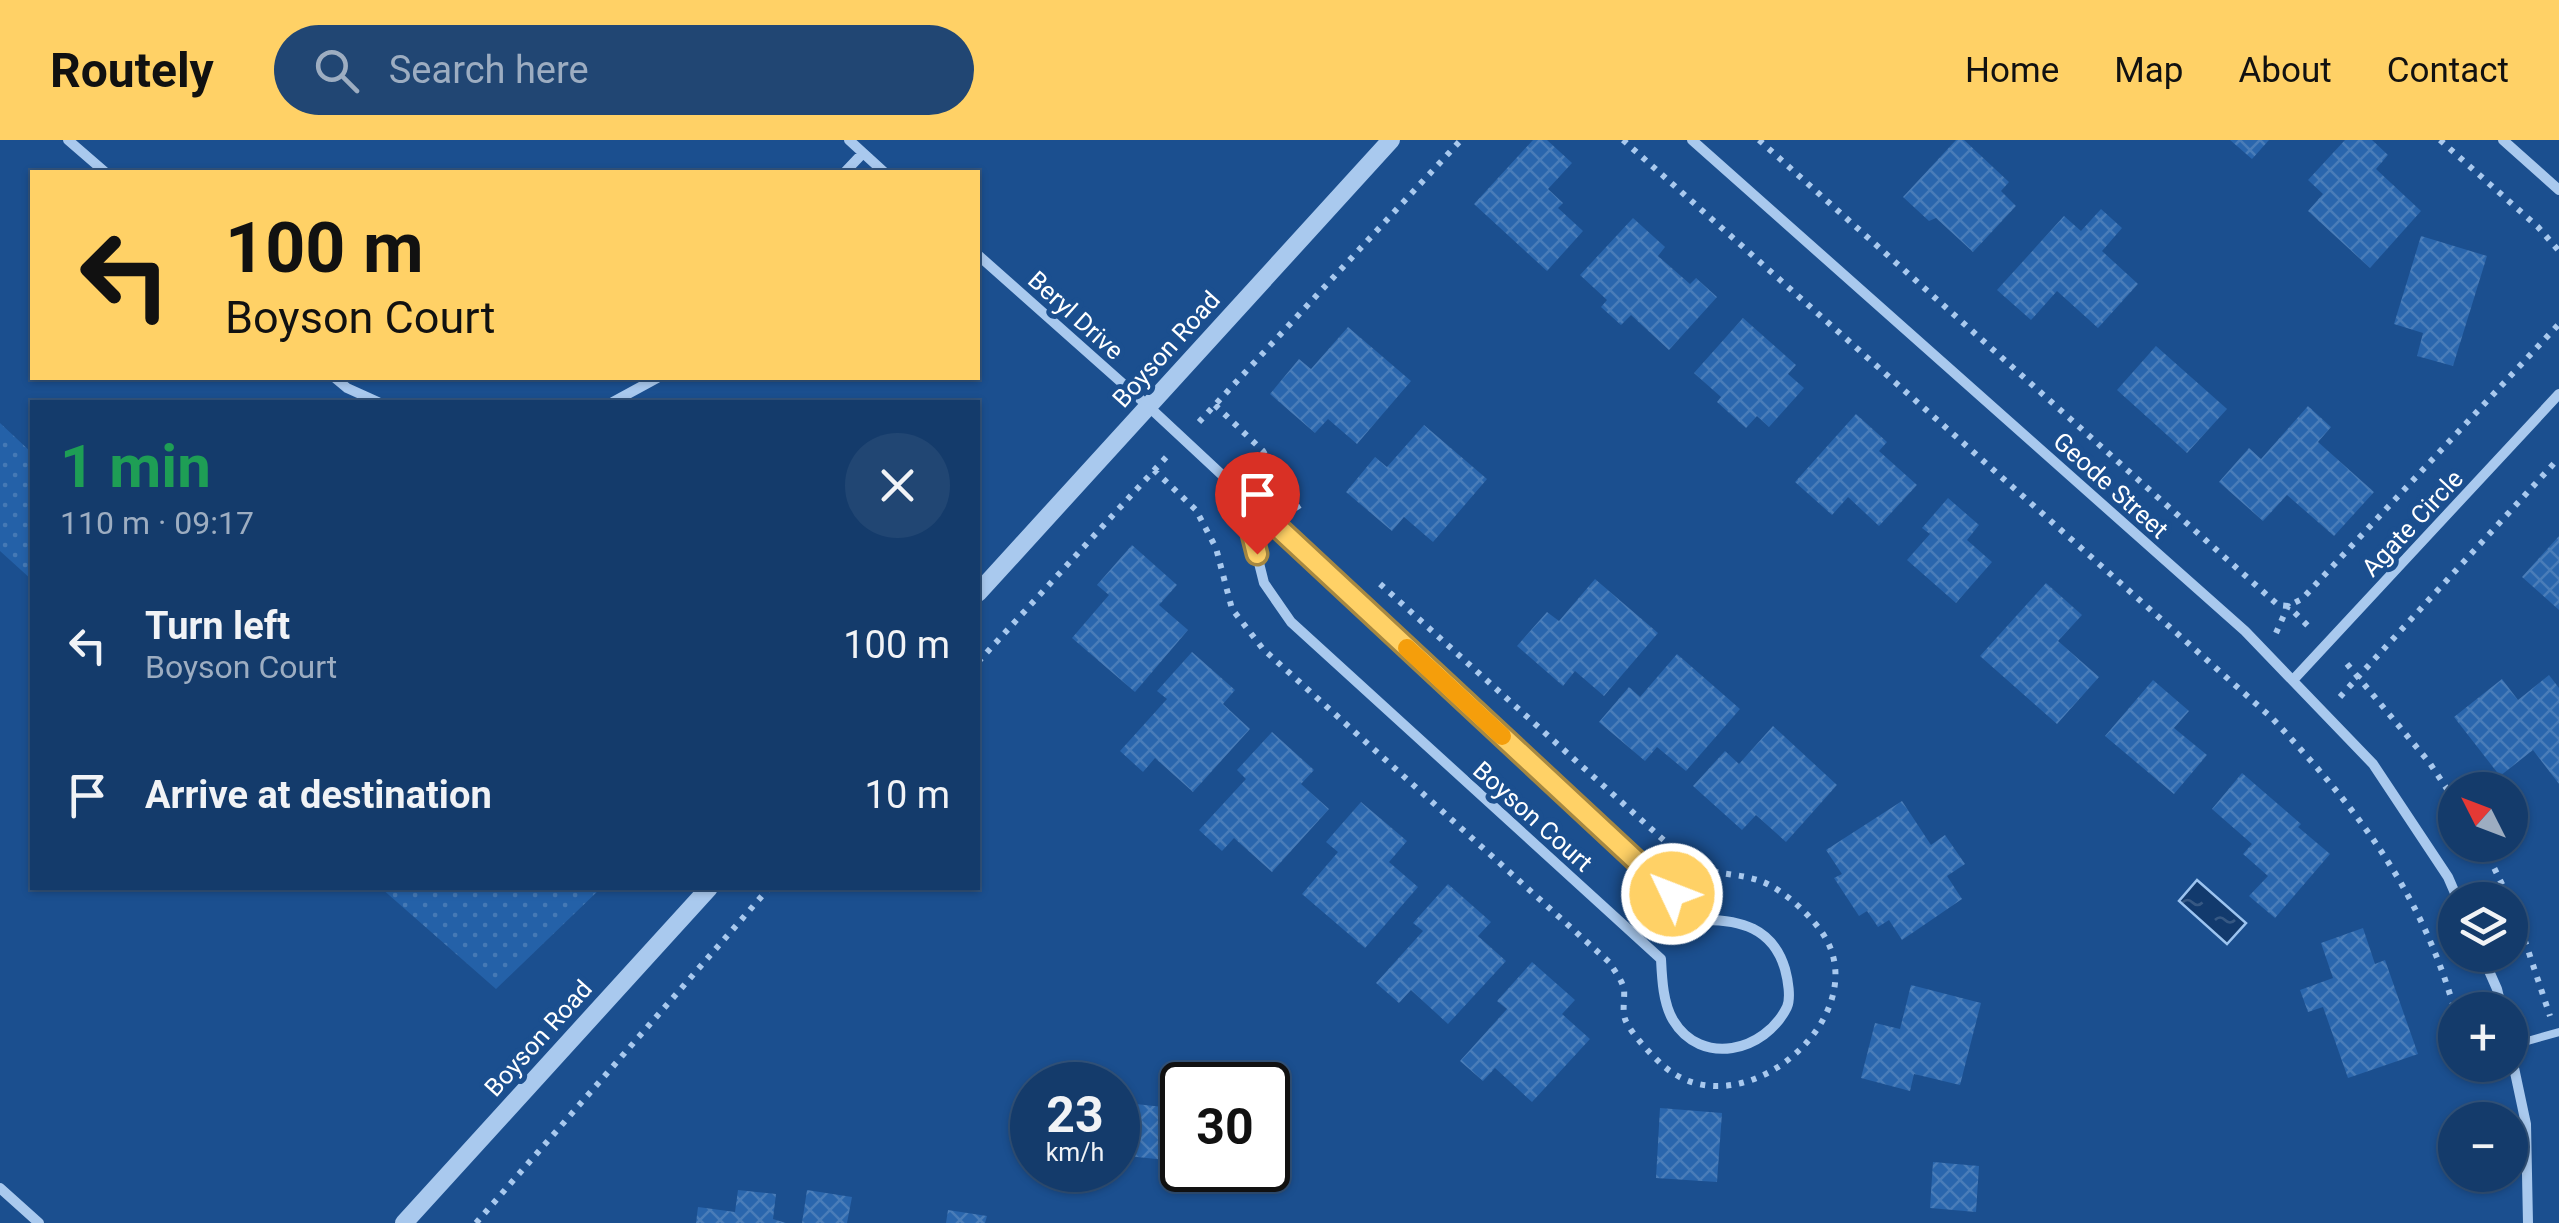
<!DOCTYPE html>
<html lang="en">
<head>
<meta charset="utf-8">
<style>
  :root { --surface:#143b6b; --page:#214673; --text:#f1f3f6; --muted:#9dadc1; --line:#33557e; --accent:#ffd166 }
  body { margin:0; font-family:Roboto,sans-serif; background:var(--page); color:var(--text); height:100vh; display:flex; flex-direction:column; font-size:38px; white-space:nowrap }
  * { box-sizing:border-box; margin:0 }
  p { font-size:32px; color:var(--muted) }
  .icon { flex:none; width:55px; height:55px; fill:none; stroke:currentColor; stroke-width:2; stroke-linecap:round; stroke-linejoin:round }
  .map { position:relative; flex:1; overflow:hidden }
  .sheet { position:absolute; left:30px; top:260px; width:950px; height:490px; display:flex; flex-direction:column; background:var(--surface); border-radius:0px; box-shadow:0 2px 8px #0004,0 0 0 2px var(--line) }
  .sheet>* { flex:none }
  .guide { position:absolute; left:30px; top:30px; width:950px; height:210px; border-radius:0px; box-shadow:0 2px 8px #0004,0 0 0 2px var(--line); background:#ffd166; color:#111; overflow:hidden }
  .needle { width:65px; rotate:312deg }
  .controls { position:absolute; left:2438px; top:632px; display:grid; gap:20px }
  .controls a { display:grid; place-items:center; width:90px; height:90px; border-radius:50%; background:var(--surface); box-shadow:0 2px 8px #0004,0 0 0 2px var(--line); font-size:50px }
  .speed { position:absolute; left:1010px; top:922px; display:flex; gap:20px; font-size:50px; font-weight:700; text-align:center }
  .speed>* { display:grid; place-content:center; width:130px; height:130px; border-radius:50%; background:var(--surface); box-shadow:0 2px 8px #0004,0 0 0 2px var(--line); line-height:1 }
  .speed small { font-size:25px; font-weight:400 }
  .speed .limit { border:5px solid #111; border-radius:15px; background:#fff; color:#111 }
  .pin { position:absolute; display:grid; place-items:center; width:85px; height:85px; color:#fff; margin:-102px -42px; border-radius:50% 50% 50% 0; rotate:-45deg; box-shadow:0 0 10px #0007 }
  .pin .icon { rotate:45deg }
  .me { position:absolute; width:110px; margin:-55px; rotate:313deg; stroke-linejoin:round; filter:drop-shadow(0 0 8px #0008) }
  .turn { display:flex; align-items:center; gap:35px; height:210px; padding:0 30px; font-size:45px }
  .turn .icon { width:130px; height:130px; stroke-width:2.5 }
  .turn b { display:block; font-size:70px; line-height:85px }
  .round { display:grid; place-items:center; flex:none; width:105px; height:105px; border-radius:52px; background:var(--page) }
  .head { display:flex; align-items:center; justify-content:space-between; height:170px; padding:0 30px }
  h1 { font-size:60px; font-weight:700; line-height:75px; color:#1e9e55 }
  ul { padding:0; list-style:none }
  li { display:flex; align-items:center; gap:30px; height:150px; padding:0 30px }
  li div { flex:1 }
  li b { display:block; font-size:38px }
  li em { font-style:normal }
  header { display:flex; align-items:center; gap:60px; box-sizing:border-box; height:140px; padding:0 50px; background:var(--accent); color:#111 }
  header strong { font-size:48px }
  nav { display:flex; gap:55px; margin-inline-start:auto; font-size:35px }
  .search { width:700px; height:90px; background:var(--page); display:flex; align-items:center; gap:25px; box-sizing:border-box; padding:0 35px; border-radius:55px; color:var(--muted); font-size:38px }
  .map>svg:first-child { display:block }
</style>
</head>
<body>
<header>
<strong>Routely</strong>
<div class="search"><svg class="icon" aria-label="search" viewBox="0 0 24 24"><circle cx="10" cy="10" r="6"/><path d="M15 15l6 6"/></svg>Search here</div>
<nav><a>Home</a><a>Map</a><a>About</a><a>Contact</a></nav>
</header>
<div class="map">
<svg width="2559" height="1083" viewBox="0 0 2559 1083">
  <defs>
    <pattern id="grass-dots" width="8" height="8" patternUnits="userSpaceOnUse" patternTransform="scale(2.5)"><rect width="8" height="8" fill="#2461a8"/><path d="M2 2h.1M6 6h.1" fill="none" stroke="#4579b5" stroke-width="1.8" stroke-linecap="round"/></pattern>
    <pattern id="water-ripples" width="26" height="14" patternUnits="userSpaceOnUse" patternTransform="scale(2.5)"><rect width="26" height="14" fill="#123a6d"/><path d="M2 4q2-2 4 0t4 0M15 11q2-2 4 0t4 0" fill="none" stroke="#365883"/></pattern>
    <pattern id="building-cross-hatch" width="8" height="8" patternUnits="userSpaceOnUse" patternTransform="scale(2.5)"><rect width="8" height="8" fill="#2a66ad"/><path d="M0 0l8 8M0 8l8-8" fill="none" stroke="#4a7db9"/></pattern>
  </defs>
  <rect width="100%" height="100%" fill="#1b4f8f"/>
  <path fill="url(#grass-dots)" d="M0,283L32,313V440L0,411Z
    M381,748H601L496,849Z"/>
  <path fill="url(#water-ripples)" stroke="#9cc4f0" stroke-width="2.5" d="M2197,740L2246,783L2227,804L2179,761Z"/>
  <path fill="url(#building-cross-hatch)" d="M1533,0H1547L1572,23L1548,49L1563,63L1558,68L1583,91L1547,131L1474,64Z
    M1956,0H1964L2009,42L2001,51L2016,66L1973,112L1936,78L1929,81L1903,57Z
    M2230,0H2269L2252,19Z
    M2345,0H2372L2388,15L2376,29L2421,71L2370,128L2308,71L2323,54L2308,40Z
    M2101,69L2122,88L2102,111L2138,144L2098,188L2057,151L2031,180L1997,150L2064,76L2081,91Z
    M1633,78L1665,107L1658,116L1690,144L1696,138L1717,157L1669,210L1631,175L1621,185L1601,167L1607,160L1580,135Z
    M2421,96L2487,116L2453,226L2417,216L2423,193L2394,184Z
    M1743,178L1796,225L1788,234L1804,248L1769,287L1757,276L1746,288L1717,262L1721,257L1694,233Z
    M1348,187L1411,241L1357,304L1328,279L1315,293L1270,254L1299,219L1311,229Z
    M2156,206L2227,269L2187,313L2117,250Z
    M2308,266L2331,287L2318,302L2374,352L2334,396L2287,355L2263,381L2219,342L2249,308L2261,319Z
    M1856,274L1887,302L1879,311L1917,345L1879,386L1848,357L1832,375L1795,342Z
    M1424,285L1487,339L1433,402L1404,377L1392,391L1346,352L1375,317L1387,327Z
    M1948,358L1979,385L1967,400L1992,422L1956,463L1907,420L1930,394L1922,388Z
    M2559,396V470L2522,437Z
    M1132,405L1177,445L1159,465L1188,490L1135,552L1072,498L1109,455L1097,445Z
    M1595,439L1658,493L1604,556L1575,531L1563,546L1517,506L1547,472L1559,481Z
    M2046,443L2082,475L2058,501L2099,537L2057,584L1980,516Z
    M1192,512L1235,550L1223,564L1250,589L1193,652L1155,618L1143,632L1120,611L1167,559L1157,551Z
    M1677,514L1740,569L1686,631L1657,607L1645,621L1599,582L1629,547L1640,557Z
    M2549,535L2559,548V644L2533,610L2500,636L2454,577L2502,539L2518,560Z
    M2153,540L2189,571L2174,588L2207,615L2174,654L2105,596Z
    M1773,586L1837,645L1786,702L1756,675L1742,690L1693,646L1725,611L1739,624Z
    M1272,592L1314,630L1301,644L1329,669L1272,732L1234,698L1222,711L1199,690L1246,639L1237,630Z
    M2242,633L2301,684L2298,687L2330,714L2275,778L2249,756L2268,736L2243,714L2252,704L2212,669Z
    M1902,661L1931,705L1945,695L1965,724L1947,736L1962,759L1902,800L1889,780L1878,787L1867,771L1859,776L1834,738L1842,734L1826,710Z
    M1361,662L1407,701L1389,722L1418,747L1365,808L1302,754L1338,712L1326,702Z
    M1448,744L1491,782L1478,796L1506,821L1448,884L1411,850L1399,863L1376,843L1423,791L1413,783Z
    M2363,788L2375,824L2385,820L2418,914L2348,938L2323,867L2308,872L2300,850L2333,838L2321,803Z
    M1532,822L1575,860L1562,874L1590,899L1532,962L1495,928L1483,941L1460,921L1507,869L1497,861Z
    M1911,845L1981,863L1960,945L1914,934L1910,951L1861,938L1875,883L1900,889Z
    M1118,962L1172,968L1166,1020L1118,1015Z
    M1660,968L1722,973L1717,1042L1656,1038Z
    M1933,1022L1979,1026L1976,1072L1930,1068Z
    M738,1050L776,1054L773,1079L786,1083H696L698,1067L735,1072Z
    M807,1050L852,1057L847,1083H802Z
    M948,1070L987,1076L985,1083H946Z"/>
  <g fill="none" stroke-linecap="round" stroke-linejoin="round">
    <path stroke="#a9c9ee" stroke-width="6" stroke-dasharray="5 8" stroke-linecap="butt" d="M1623,0L2272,578C2357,669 2420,749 2455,871
      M1759,0L2278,465L2288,466L2302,459L2559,184
      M2440,0L2538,87L2559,111
      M1215,265L1263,311L1300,371
      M1199,282L1461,0
      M1154,330L1196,370L1216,408L1232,469L1263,509L1609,822C1614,830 1622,840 1624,849C1625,858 1622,870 1625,879C1630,893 1658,923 1670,931C1749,988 1879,871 1821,791C1808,773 1783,750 1763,742C1738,732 1713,736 1689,723L1379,443
      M2276,493L2288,466L2311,489
      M978,522L1170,313
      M2340,557L2358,537L2342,518
      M2455,661L2429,622L2358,537L2559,318
      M2483,705L2515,771L2550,876
      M2471,925L2473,932L2494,929
      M476,1083L769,748"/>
    <path stroke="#a9c9ee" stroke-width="8" d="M2510,906L2559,892"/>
    <path stroke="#a9c9ee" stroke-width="10" d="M68,0L105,32
      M849,0L884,32
      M1692,0L2245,491L2373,624L2448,737L2458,760
      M2503,0L2559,50
      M845,32L863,13
      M978,115L1148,266L1700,780C1740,779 1773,788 1785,829C1788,840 1791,858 1787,867C1765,912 1701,927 1673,880C1663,863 1662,839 1661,819L1291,482L1264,443L1242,355
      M335,238L347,248L378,262
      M613,262L657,238
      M2294,539L2559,254
      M2482,815L2497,849L2502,870
      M2510,909L2526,984L2528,1083
      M0,1048L39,1083"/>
    <path stroke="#a9c9ee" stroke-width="18" d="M978,453L1391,0
      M404,1083L709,748"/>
  </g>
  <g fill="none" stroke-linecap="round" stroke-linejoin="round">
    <g stroke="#a68842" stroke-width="25">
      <path id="route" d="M1257,414L1242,354L1672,754"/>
    </g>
    <use href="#route" stroke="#ffd166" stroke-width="18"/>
    <path stroke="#f59e0b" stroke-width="18" d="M1407,508L1502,596"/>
  </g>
  <g text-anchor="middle" stroke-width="10" stroke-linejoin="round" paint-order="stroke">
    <g font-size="25" fill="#fff" stroke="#1b4f8f">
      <text transform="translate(1076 175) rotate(42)" y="9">Beryl Drive</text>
      <text transform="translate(1166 209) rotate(-48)" y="9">Boyson Road</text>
      <text transform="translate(2111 345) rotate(42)" y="9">Geode Street</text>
      <text transform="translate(2412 383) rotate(-47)" y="9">Agate Circle</text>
      <text transform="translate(1533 676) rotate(42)" y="9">Boyson Court</text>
      <text transform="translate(538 898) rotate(-48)" y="9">Boyson Road</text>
    </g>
  </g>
</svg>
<div class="controls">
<a><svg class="needle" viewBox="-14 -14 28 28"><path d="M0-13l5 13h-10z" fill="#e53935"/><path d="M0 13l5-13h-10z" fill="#9dadc1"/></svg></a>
<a><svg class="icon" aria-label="layers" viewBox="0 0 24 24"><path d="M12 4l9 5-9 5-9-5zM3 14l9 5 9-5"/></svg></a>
<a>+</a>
<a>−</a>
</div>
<div class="speed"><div>23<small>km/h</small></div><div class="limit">30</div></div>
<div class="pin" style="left:1257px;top:414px;background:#d93025"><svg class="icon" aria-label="arrive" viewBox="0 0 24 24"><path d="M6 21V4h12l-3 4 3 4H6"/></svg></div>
<svg class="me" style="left:1672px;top:754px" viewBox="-20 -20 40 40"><circle r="17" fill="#ffd166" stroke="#fff" stroke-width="3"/><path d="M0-11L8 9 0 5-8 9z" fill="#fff"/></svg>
<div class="guide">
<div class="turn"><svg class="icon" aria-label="left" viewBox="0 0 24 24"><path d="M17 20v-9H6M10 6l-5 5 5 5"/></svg><div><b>100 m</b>Boyson Court</div></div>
</div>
<section class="sheet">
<div class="head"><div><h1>1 min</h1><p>110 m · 09:17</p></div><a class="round"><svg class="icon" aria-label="close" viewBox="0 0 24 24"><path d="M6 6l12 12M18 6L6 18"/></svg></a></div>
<ul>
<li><svg class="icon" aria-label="left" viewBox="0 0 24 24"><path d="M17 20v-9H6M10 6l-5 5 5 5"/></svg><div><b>Turn left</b><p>Boyson Court</p></div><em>100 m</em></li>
<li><svg class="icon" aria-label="arrive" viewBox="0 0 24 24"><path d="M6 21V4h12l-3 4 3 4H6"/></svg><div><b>Arrive at destination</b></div><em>10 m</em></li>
</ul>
</section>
</div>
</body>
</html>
